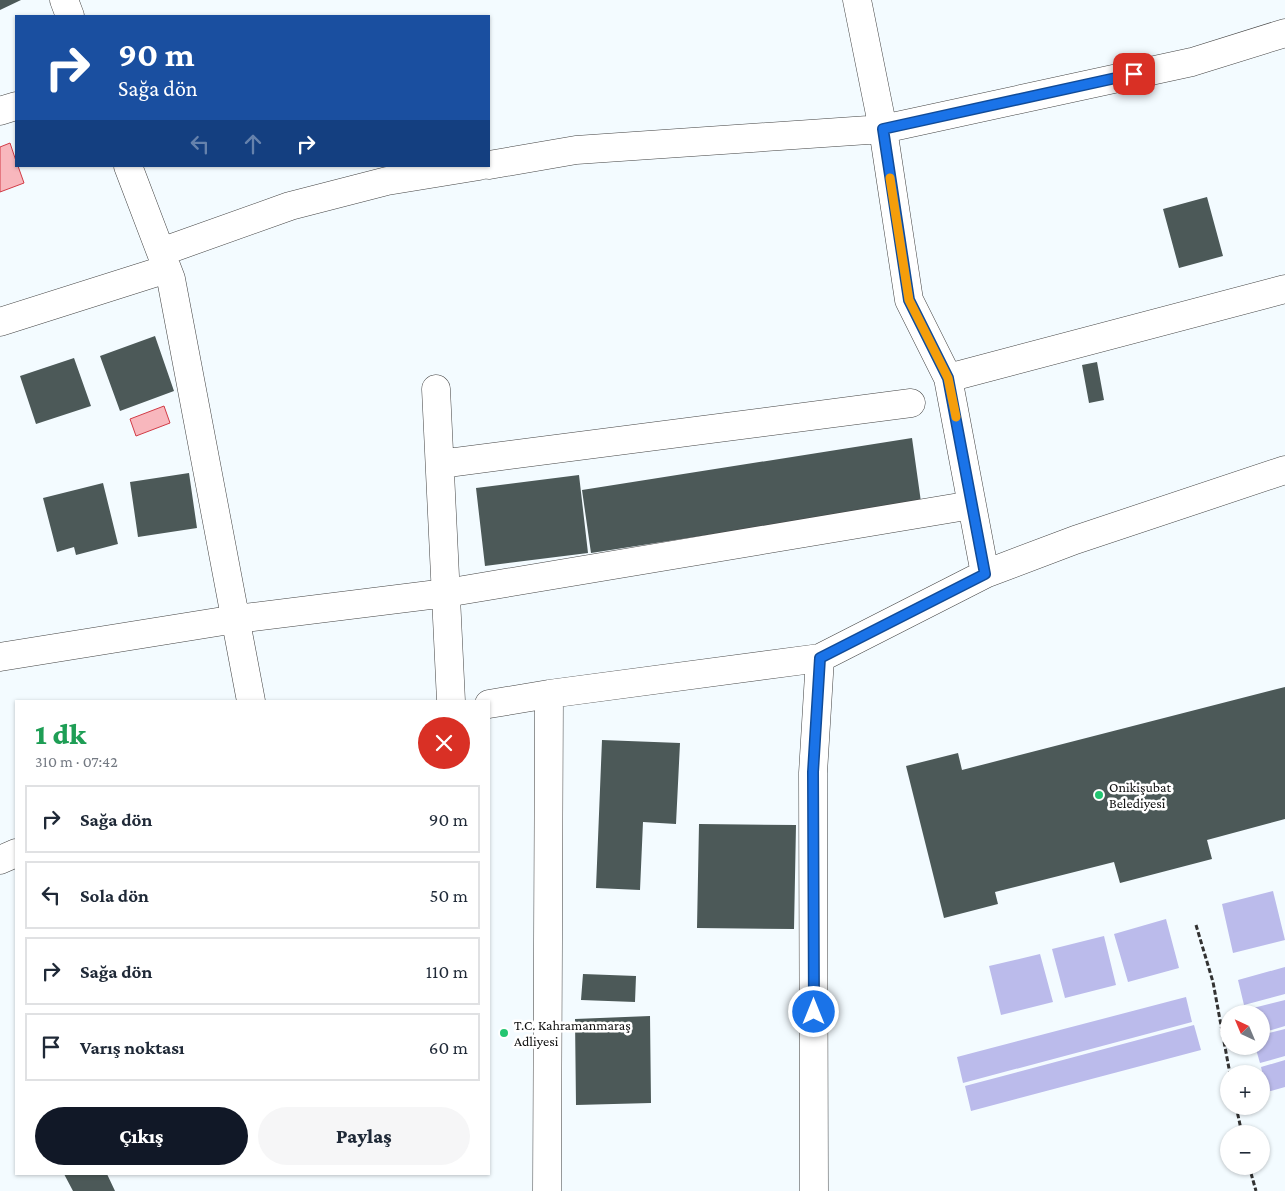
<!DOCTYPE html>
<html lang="tr">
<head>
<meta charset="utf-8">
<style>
  :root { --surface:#fff; --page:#f6f6f7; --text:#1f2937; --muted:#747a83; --line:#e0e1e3; --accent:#111827 }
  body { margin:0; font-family:"Crimson Pro",serif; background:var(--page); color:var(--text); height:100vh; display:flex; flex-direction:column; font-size:19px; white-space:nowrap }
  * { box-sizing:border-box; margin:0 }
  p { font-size:16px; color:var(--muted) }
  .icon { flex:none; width:28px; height:28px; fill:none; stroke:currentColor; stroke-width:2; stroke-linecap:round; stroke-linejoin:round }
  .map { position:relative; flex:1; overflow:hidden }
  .drawer { position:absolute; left:15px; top:700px; width:475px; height:475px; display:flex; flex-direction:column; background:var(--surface); border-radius:0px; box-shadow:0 1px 4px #0004 }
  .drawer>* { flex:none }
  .top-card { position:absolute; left:15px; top:15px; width:475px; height:152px; border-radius:0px; box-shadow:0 1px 4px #0004; background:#1a4fa0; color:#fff; overflow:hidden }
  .needle { width:32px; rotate:316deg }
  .controls { position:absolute; left:1220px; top:1005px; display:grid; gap:10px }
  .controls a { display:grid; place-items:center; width:50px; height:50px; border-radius:50%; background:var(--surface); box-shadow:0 1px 4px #0004; font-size:25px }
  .pin { position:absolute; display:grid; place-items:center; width:42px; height:42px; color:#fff; margin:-21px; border-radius:10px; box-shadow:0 2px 8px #0006 }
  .me { position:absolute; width:55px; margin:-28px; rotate:0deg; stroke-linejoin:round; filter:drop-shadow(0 0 4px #0008) }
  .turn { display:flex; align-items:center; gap:18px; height:105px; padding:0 20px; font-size:22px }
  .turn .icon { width:65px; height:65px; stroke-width:2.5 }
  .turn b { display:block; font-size:35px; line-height:42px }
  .lanes { display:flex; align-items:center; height:48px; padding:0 20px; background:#0003; justify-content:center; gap:25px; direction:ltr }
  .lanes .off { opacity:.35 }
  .round { display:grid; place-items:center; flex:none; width:52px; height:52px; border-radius:26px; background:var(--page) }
  .summary { display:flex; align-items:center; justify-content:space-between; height:85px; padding:0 20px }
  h1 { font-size:30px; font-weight:800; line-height:38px; color:#1e9e55 }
  .action { display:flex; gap:10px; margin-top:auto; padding:10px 20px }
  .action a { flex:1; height:58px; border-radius:30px; background:var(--accent); color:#fff; font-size:20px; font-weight:800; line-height:58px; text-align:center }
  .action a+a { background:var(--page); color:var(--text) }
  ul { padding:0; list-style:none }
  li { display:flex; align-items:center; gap:15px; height:68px; margin:0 10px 8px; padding:0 10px; border:2px solid var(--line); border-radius:0px }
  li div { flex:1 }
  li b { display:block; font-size:19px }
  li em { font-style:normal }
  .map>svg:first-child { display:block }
</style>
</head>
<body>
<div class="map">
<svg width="1285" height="1191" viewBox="0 0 1285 1191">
  <rect width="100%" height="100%" fill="#f3fbff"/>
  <path fill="#bbbbeb" d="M1273,891L1285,940L1233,953L1222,904Z
    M1166,919L1179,968L1128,982L1114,934Z
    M1104,936L1116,985L1065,998L1052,949Z
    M1040,954L1053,1002L1001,1015L989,966Z
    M1285,967V994L1244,1005L1238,980Z
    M1186,997L1192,1022L963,1083L957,1057Z
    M1285,1000V1026L1261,1033V1014H1246L1245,1010Z
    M1194,1025L1201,1050L971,1111L965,1086Z
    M1285,1029V1056L1260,1063L1255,1046H1261V1035Z
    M1285,1060V1087L1267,1092L1261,1067Z"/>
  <path fill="#f8b7bd" stroke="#d13b46" d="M10,143L16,161V166H18L24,183L0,192V147Z
    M164,406L170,423L136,436L130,419Z"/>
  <path fill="#4c5958" d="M0,0H21L0,10Z
    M1207,197L1223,256L1179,268L1163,209Z
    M155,336L174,391L120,411L100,356Z
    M74,358L91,406L36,424L20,376Z
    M1097,362L1104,400L1089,403L1082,365Z
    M912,438L921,502L591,553L582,490Z
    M189,473L197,528L138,537L130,482Z
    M579,475L588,553L485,566L476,488Z
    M103,483L118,544L76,555L74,547L57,552L43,498Z
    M1285,687V819L1207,840L1212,859L1120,883L1114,862L995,892L998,904L944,918L906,766L958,753L962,770Z
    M602,740L680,743L676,824L643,822L640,890L596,888Z
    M699,824L796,825L794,929L697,928Z
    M583,974L636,976L635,1002L581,1000Z
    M650,1016L651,1103L576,1105L575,1019Z
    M64,1174H107L115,1191H73Z"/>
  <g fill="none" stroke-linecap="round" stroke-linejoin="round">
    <g stroke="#434343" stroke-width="29">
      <path id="minor" d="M64,0L70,16
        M857,0L883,129L909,300L948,378L985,574
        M0,111L16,106
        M489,165L576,150L883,129L1192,62L1285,33
        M128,166L171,279L251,701
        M161,252L290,206L387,181L479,166
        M0,322L167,269
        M948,378L1285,289
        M436,389L451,701
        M440,464L911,403
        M0,657L236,619L446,593L972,505
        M489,704L549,694L820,658L985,574L1075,540L1285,470
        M0,860L16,853
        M547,1191L549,694
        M814,1191L813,773L820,658"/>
    </g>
    <path stroke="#323232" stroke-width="3" stroke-dasharray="5 2.5" stroke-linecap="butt" d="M1196,925L1213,982L1230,1074
      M1236,1106L1242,1134
      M1249,1166L1256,1191"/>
    <use href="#minor" stroke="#fff" stroke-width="28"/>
  </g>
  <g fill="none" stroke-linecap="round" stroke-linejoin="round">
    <g stroke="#114b97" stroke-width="12">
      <path id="route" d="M814,1012L813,772L820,658L985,574L948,378L909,300L883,129L1134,74"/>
    </g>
    <use href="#route" stroke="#1a73e8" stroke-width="9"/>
    <path stroke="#f59e0b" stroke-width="9" d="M890,178L909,300L948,378L956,417"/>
  </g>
  <g fill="#23c571" stroke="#fff" stroke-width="2">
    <circle cx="1099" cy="795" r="5"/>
    <circle cx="504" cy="1033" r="5"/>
  </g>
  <g text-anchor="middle" stroke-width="5" stroke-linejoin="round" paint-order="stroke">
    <g font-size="14" fill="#101010" stroke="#fff" text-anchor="start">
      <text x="1109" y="792">Onikişubat<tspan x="1109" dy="16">Belediyesi</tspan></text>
      <text x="514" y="1030">T.C. Kahramanmaraş<tspan x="514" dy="16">Adliyesi</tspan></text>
    </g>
  </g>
</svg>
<div class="controls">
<a><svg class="needle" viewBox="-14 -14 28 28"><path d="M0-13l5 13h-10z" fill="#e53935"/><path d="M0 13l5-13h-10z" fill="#747a83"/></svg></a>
<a>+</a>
<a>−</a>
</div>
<div class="pin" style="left:1134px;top:74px;background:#d93025"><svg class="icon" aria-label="arrive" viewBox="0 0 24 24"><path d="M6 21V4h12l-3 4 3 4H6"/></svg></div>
<svg class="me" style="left:814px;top:1012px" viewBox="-20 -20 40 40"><circle r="17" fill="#1a73e8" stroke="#fff" stroke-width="3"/><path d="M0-11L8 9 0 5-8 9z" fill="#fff"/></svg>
<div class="top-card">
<div class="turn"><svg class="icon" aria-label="right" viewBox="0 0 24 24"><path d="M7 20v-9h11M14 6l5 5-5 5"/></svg><div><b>90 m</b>Sağa dön</div></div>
<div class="lanes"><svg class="icon off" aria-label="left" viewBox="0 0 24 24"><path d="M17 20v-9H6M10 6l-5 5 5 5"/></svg><svg class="icon off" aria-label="ahead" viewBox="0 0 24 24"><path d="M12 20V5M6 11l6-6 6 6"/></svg><svg class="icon" aria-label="right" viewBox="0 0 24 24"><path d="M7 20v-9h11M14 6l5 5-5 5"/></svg></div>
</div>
<section class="drawer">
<div class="summary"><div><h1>1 dk</h1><p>310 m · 07:42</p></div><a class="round" style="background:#d93025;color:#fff"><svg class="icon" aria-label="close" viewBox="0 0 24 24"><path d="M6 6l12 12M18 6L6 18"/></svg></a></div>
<ul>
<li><svg class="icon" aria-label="right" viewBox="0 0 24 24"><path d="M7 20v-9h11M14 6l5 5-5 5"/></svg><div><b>Sağa dön</b></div><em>90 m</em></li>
<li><svg class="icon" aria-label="left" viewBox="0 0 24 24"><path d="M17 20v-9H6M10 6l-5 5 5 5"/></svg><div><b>Sola dön</b></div><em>50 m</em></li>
<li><svg class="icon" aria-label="right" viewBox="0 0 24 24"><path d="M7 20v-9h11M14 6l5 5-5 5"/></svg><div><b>Sağa dön</b></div><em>110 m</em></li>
<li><svg class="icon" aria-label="arrive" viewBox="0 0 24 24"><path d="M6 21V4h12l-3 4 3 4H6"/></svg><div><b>Varış noktası</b></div><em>60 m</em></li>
</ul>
<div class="action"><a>Çıkış</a><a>Paylaş</a></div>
</section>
</div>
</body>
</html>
